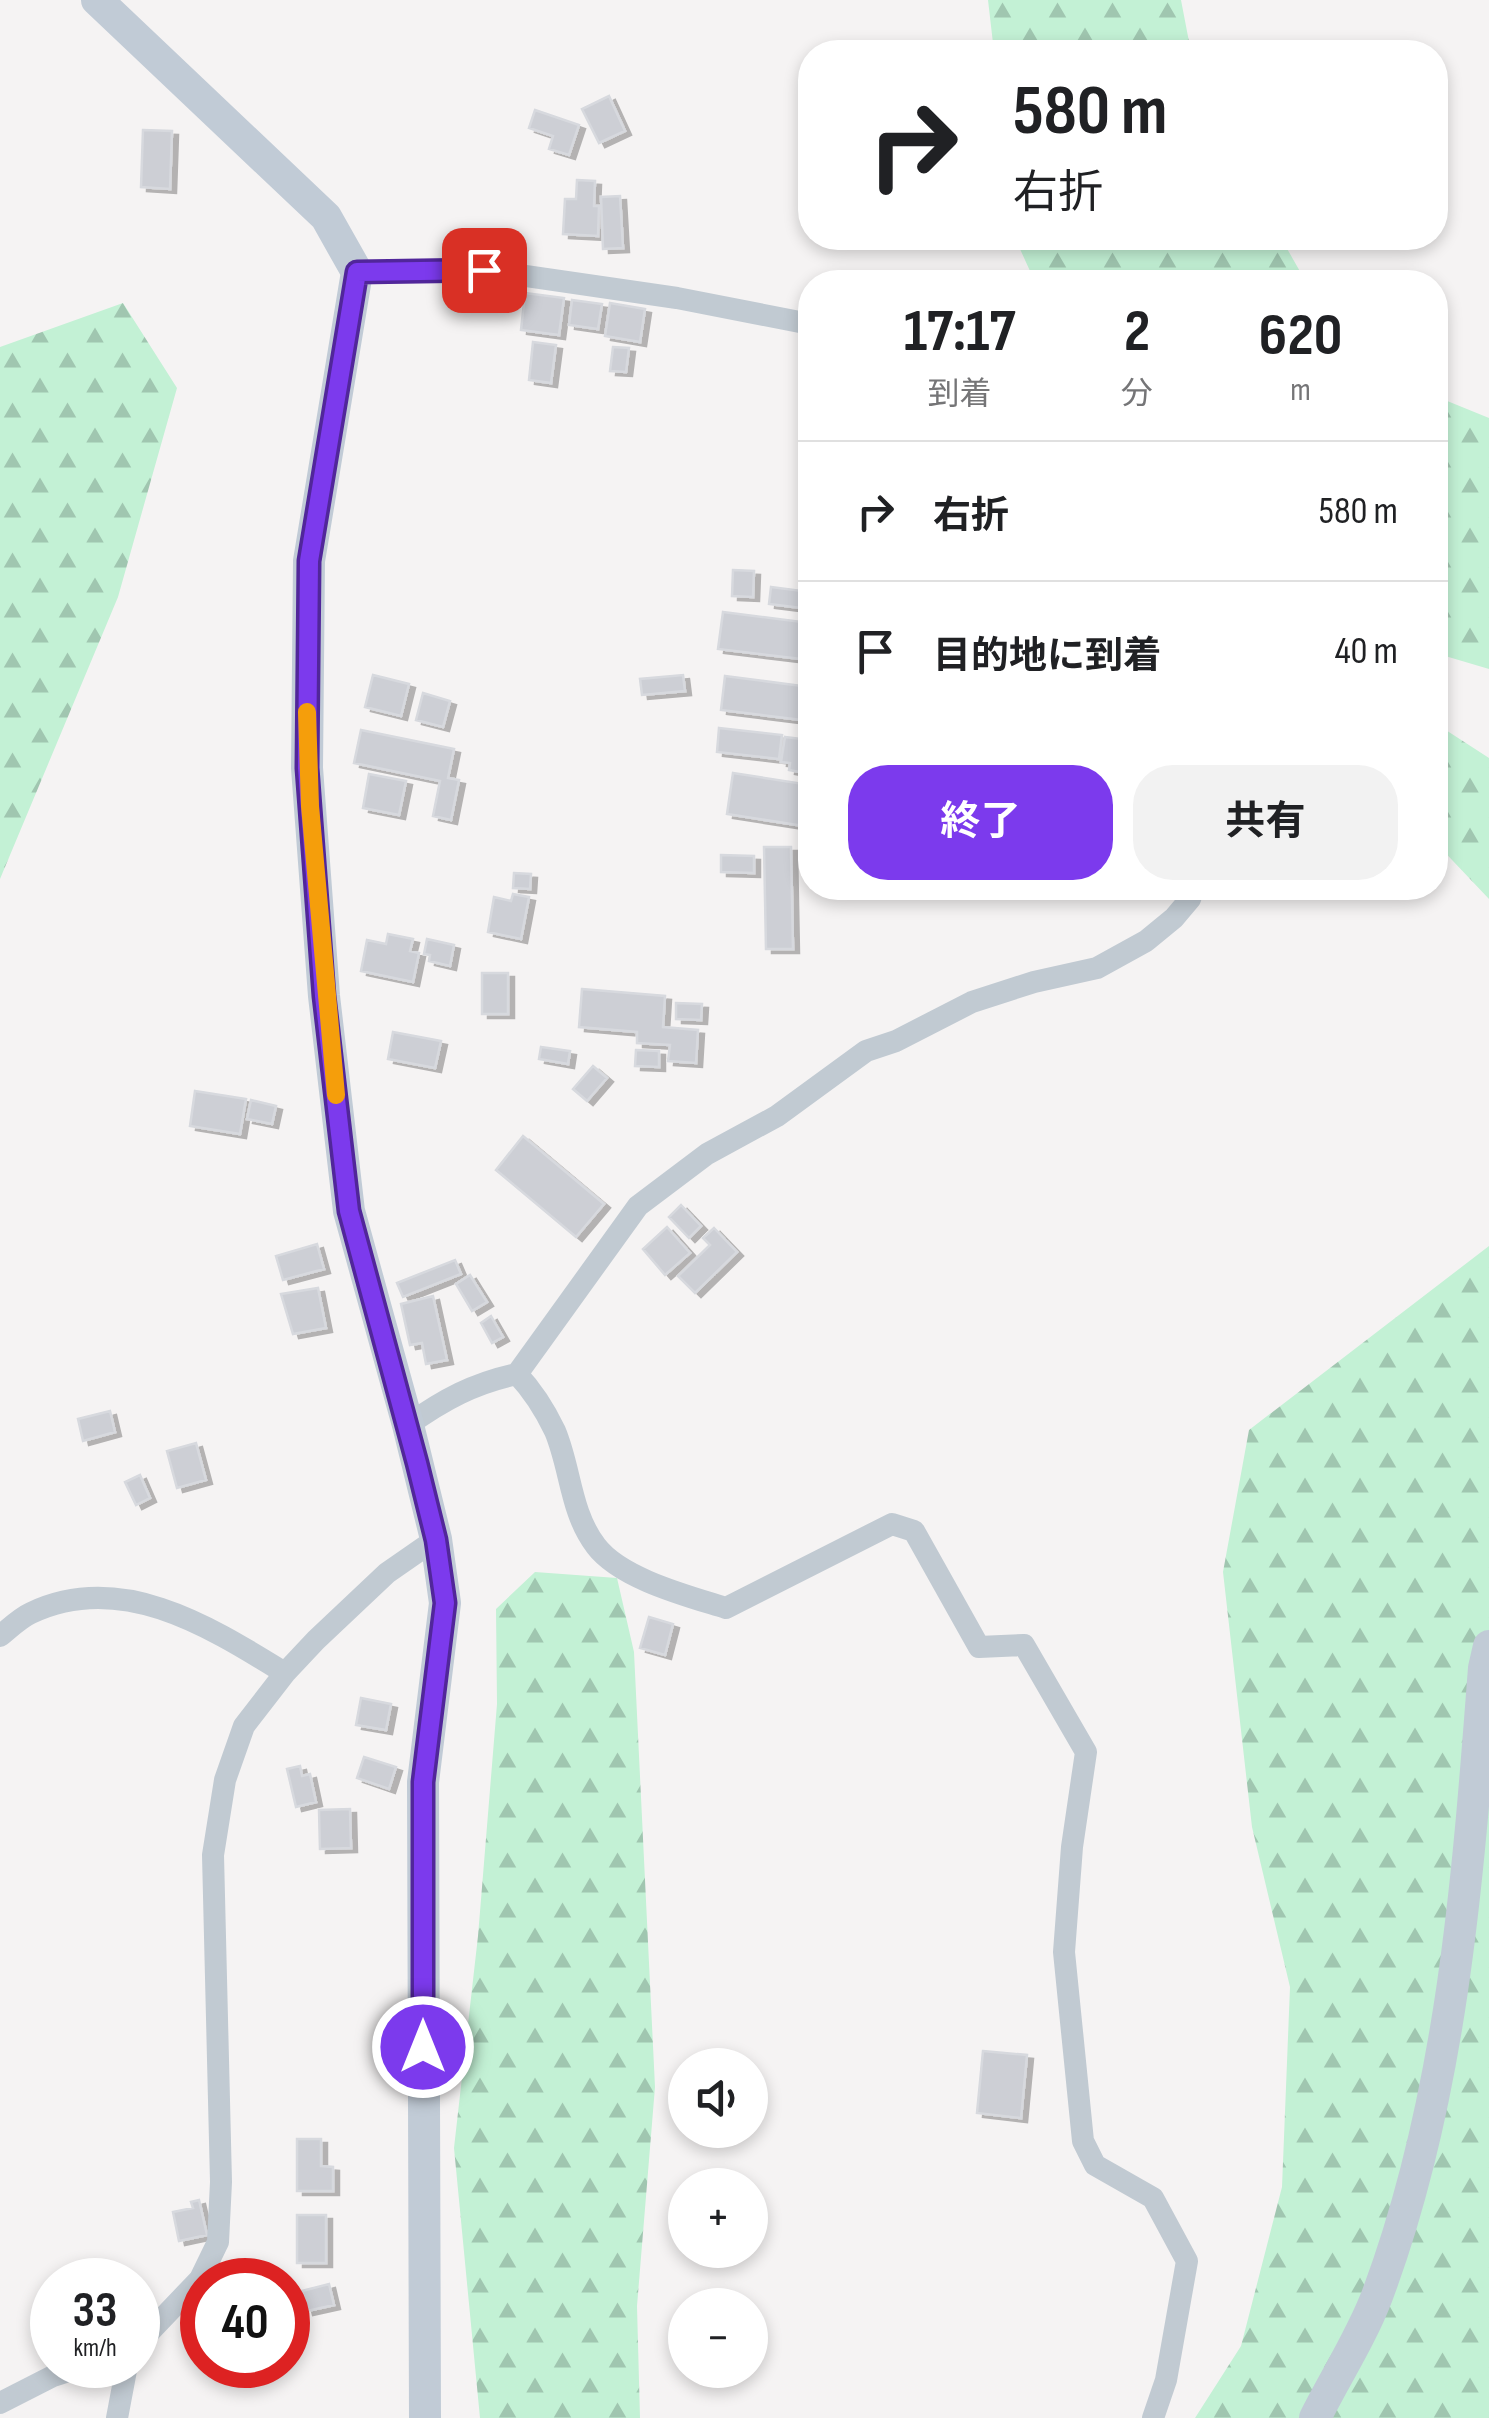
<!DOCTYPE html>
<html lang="ja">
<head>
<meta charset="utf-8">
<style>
  :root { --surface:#fff; --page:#f2f2f2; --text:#202124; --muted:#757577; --line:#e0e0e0; --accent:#7c3aed }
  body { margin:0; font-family:"Sofia Sans Condensed","Noto Sans JP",sans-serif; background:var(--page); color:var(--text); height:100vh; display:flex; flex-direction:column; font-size:38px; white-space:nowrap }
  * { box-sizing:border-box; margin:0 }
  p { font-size:32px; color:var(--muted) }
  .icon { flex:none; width:55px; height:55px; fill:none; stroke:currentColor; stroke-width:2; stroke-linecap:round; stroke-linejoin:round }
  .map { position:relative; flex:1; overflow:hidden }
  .side { position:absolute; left:798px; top:270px; width:650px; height:630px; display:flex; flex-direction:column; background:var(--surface); border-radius:40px; box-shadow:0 5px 15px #0003 }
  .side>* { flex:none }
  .top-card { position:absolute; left:798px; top:40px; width:650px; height:210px; border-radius:40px; box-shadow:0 5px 15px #0003; background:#fff; color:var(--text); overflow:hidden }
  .fabs { position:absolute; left:668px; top:2048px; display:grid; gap:20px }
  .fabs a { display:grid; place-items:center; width:100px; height:100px; border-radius:50%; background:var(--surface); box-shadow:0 5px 15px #0003; font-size:50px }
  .speed { position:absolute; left:30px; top:2258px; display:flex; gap:20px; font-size:50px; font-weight:700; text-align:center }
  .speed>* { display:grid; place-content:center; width:130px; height:130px; border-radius:50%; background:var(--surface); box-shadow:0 5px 15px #0003; line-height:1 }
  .speed small { font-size:25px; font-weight:400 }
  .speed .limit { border:15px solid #d22; background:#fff; color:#111 }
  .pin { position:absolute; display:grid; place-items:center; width:85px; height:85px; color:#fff; margin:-42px; border-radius:20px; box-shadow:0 5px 15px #0006 }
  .me { position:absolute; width:110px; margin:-55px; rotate:0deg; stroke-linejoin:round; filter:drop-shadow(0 0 8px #0008) }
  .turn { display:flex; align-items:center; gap:35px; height:210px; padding:0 50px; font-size:45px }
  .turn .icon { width:130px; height:130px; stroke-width:2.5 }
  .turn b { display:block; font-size:70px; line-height:85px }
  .eta { display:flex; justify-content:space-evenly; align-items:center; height:170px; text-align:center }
  .eta b { font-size:60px; font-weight:700; line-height:70px }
  .button { display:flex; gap:20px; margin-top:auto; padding:20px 50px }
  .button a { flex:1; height:115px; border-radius:40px; background:var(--accent); color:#fff; font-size:40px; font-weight:700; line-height:115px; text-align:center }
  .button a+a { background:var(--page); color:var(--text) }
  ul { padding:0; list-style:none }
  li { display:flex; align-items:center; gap:30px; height:140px; padding:0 50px; border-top:2px solid var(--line) }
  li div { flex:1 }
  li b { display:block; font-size:38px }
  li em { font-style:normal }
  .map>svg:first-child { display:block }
</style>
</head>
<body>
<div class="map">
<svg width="1489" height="2418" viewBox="0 0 1489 2418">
  <defs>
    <pattern id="forest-firs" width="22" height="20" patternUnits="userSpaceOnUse" patternTransform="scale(2.5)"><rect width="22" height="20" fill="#c3f1d5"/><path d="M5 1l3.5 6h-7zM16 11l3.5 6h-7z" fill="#a0c6b0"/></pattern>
    <filter id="shadow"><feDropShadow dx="6" dy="4" stdDeviation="0" flood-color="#0004"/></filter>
  </defs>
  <rect width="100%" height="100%" fill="#f5f3f3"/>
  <path fill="url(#forest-firs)" d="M988,0H1181L1191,52H994Z
    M1015,238H1281L1306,282H1035Z
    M123,303L177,388L118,597L0,879V347Z
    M1435,396L1489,418V669L1435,653Z
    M1435,723L1489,758V899L1435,842Z
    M1489,1246V2418H1195L1241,2346L1282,2187L1290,1987L1252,1827L1223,1572L1249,1430Z
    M535,1572L617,1578L634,1652L655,2087L637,2306L640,2418H480L454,2148L478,1936L497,1704L496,1609Z"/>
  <path fill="#cdcfd5" stroke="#d7d9de" stroke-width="2.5" filter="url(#shadow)" d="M609,96L625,131L599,143L582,109Z
    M535,110L579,125L569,155L549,149L553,136L529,128Z
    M143,130L172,131L170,189L141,187Z
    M577,180L595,181L594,206H599L598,236L563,234L565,199H576Z
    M620,196L623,248L603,249L601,197Z
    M525,293L564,298L559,335L521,330Z
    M572,300L602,304L598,329L569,325Z
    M610,303L645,309L640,342L605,336Z
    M533,342L556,345L551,383L529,380Z
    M613,347L629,348L626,372L610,371Z
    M733,570L754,571L753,597L732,596Z
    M771,587L810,592V609L769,604Z
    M723,612L810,623V660L718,649Z
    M373,675L409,684L401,716L365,707Z
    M683,675L685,691L642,695L640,679Z
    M725,676L810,687V721L721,710Z
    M423,693L450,701L443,727L416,720Z
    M719,728L782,735L779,759L717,752Z
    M361,730L454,749L448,778L459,780L451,820L433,816L440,781L354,763Z
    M785,737L810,740V774L789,770L790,763L781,762Z
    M733,773L810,785V827L727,814Z
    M369,774L406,781L399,815L363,808Z
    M764,847H791L793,949H766Z
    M721,855L754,856V873L721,872Z
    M514,873L531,874L530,889L513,888Z
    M513,894L529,897L521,939L488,932L494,897L511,901Z
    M388,934L413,939L410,951L419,953L413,982L361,971L367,940L386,944Z
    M427,939L454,945L450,966L429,961L430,955L424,954Z
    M482,973H508V1014H482Z
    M582,989L665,996L663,1027L698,1030L696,1063L668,1061L670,1045L637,1043V1032L579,1027Z
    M676,1003L702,1004L701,1020L676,1019Z
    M393,1032L441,1041L435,1068L388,1059Z
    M541,1047L570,1051L568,1064L539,1059Z
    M636,1050L659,1051V1067L635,1066Z
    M593,1066L607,1078L587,1101L573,1089Z
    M195,1091L246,1099L240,1134L190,1126Z
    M251,1100L276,1106L272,1124L247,1119Z
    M523,1136L604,1204L576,1237L496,1170Z
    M681,1205L701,1226L689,1238L669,1217Z
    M667,1227L690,1253L665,1275L643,1249Z
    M714,1228L737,1252L695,1293L678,1276L710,1245L703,1238Z
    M317,1244L324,1269L283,1280L276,1256Z
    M455,1260L461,1274L403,1297L397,1283Z
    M470,1275L487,1302L472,1311L456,1284Z
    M318,1288L326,1328L293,1334L281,1294Z
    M433,1296L447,1360L426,1364L422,1343L410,1345L401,1304Z
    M491,1316L503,1337L492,1343L481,1323Z
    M110,1411L115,1432L83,1441L78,1419Z
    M196,1443L206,1480L177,1488L167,1451Z
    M140,1475L150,1498L136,1505L125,1482Z
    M649,1617L673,1624L665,1655L640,1648Z
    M361,1698L391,1704L386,1730L356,1725Z
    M364,1757L396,1767L389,1789L357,1778Z
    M300,1766L302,1776L310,1774L316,1802L296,1807L287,1769Z
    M350,1809L351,1848L320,1849L319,1810Z
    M983,2051L1027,2055L1021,2118L977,2113Z
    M297,2139H321V2166L333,2167V2191H297Z
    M199,2200L207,2235L179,2241L173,2212L193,2208L191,2202Z
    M297,2215H326V2263H297Z
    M329,2284L334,2305L307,2311L302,2291Z"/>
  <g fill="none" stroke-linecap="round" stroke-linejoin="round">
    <path stroke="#c1cad2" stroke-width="22" d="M357,272L484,270L677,298L810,324
      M517,1374C533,1391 545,1410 555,1431C571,1469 570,1512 596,1546C621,1579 688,1596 726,1608L892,1524L914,1531L979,1647L1024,1645L1086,1752L1072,1847L1064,1952L1083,2141L1095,2165L1153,2198L1187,2261L1166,2380L1153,2418
      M408,1425C443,1400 474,1383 517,1374L638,1206L707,1154L777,1116L866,1051L896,1041L972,1002L1034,982L1097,968L1146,941L1174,918L1190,899L1194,888
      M0,1636C10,1628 20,1618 31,1613C121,1570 210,1627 285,1673
      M138,2344L200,2279L218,2242L221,2182L213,1855L225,1780L244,1726L285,1673L316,1640L387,1573L436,1539
      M0,2403L53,2376L87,2365
      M117,2418L127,2365"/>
    <path stroke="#c1cbd6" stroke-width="32" d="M97,0L326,217L357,272L309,561L307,768L324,996L349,1211L408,1425L436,1539L445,1603L423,1782L425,2418
      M1315,2418C1335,2378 1361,2338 1377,2296C1452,2096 1468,1879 1484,1668L1489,1646"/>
  </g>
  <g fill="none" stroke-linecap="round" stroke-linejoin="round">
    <g stroke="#51269a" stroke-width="25">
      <path id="route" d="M423,2047V1782L445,1603L436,1540L417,1463L349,1211L324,996L307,768L309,561L357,272L484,270"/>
    </g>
    <use href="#route" stroke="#7c3aed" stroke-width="18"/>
    <path stroke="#f59e0b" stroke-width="18" d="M307,712L310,806L336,1095"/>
  </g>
</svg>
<div class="fabs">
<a><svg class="icon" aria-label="sound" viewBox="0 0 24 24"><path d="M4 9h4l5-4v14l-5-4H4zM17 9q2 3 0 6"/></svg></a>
<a>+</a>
<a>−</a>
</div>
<div class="speed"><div>33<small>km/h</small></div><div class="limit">40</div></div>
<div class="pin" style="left:484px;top:270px;background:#d93025"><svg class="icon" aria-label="arrive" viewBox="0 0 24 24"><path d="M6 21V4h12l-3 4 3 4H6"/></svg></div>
<svg class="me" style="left:423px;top:2047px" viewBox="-20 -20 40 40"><circle r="17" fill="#7c3aed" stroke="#fff" stroke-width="3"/><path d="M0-11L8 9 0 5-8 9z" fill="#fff"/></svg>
<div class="top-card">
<div class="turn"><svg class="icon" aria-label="right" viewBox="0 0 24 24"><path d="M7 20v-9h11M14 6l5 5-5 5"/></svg><div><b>580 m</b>右折</div></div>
</div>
<section class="side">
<div class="eta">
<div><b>17:17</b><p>到着</p></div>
<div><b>2</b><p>分</p></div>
<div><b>620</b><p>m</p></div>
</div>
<ul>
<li><svg class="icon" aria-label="right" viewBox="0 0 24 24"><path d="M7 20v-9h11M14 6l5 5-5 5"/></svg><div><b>右折</b></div><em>580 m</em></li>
<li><svg class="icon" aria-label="arrive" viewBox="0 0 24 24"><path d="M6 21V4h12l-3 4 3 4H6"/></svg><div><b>目的地に到着</b></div><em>40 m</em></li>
</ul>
<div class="button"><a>終了</a><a>共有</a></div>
</section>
</div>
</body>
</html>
